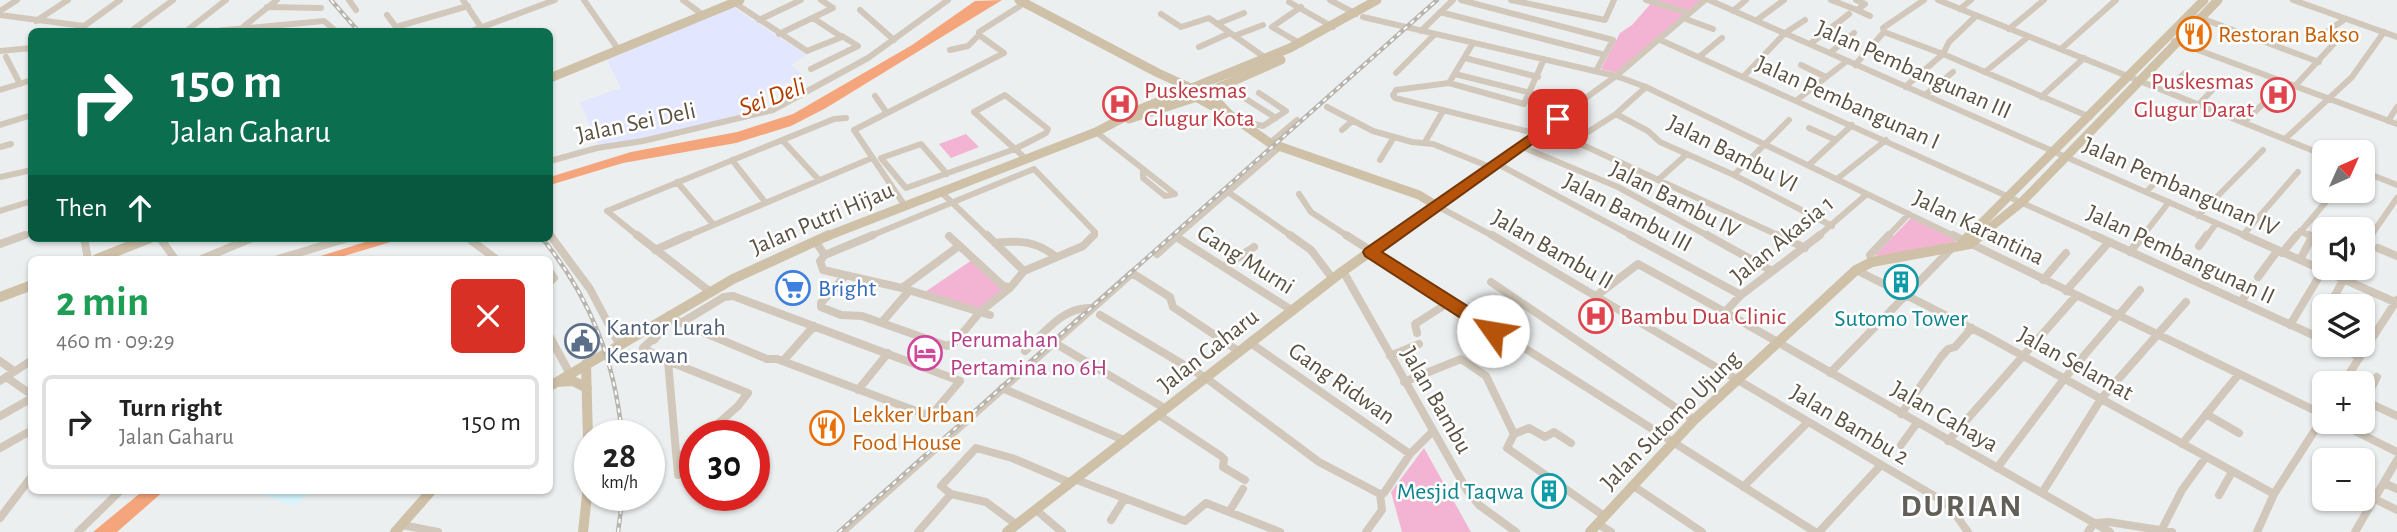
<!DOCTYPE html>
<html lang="en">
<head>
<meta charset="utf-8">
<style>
  :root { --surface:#fff; --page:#f6f6f6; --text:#222; --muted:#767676; --line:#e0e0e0 }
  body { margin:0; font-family:"Alegreya Sans",sans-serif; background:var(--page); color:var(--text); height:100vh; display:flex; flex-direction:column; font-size:26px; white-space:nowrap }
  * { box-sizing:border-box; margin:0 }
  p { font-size:23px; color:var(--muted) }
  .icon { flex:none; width:38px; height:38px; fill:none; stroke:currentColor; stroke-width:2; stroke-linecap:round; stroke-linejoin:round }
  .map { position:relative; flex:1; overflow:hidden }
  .drawer { position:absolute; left:28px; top:256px; width:525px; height:238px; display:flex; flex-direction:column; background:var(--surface); border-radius:10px; box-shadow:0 2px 5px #0004 }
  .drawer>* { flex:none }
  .top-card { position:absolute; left:28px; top:28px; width:525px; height:214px; border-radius:10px; box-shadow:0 2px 5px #0004; background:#0b6e4f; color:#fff; overflow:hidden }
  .needle { width:46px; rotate:45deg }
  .tools { position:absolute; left:2312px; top:140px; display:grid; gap:14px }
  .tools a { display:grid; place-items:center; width:63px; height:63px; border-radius:10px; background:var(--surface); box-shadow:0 2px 5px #0004; font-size:35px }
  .speed { position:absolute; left:574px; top:420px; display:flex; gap:14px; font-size:35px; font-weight:700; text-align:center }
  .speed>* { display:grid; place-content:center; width:91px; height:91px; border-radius:50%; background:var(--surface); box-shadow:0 2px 5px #0004; line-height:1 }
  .speed small { font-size:18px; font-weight:400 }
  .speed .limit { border:10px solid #d22; background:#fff; color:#111 }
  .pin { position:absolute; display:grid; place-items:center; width:60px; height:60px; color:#fff; margin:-30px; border-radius:14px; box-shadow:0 4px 10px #0006 }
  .me { position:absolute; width:77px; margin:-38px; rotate:302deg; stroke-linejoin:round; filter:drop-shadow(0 0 5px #0008) }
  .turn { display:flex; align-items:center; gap:24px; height:147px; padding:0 28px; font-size:32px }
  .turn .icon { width:91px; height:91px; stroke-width:2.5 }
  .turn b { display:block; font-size:49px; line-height:60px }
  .then { display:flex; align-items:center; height:66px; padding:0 28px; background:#0003; gap:14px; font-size:26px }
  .round { display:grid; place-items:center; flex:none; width:74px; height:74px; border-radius:10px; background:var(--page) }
  .summary { display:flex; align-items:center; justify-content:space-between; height:119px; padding:0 28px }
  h1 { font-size:42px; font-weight:700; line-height:52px; color:#1e9e55 }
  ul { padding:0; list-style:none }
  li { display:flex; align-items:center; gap:21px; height:94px; margin:0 14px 10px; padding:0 14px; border:4px solid var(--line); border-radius:10px }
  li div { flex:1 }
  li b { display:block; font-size:26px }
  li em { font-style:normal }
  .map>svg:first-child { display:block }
</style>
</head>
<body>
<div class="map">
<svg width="2397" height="532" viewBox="0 0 2397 532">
  <rect width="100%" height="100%" fill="#ecefef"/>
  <path fill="#e2e6fe" d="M733,7L806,55L791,65L802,75L751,101L763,112L676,135L599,146L580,102L621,88L606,58Z"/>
  <path fill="#d8f5fd" d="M250,490H313L294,506Z"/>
  <path fill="#f3b4d3" d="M1654,0H1702L1616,73L1601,69L1620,33L1632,25Z
    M966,134L979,147L951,158L939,144Z
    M1911,218L1958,241L1876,258V254Z
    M972,260L1003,290L980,310L925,292Z
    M1424,448L1471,532H1402L1391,492Z"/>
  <path fill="#f5a57c" d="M1002,0L826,108L791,126L736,143L623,163L550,185V177L631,152L737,132L793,114L912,45L975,1Z
    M378,238H404L334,259H311Z
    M144,490H165L117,532H93Z"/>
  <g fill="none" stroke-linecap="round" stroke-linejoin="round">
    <path stroke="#d1c8bb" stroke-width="6" d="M349,0L356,10
      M463,0L481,27
      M584,0L618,49
      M683,0L703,15
      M1330,0L1356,14
      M1461,0L1613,40L1596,71
      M1511,0L1605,20L1614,0
      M1646,0L1689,13
      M1709,0L2248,237
      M1831,0L1857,10L1865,4L1856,0
      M1938,0L2324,155
      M2293,0L2397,37
      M732,1L807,51L842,37L813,18
      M1289,2L1333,27
      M267,7L321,8
      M1301,7L1272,27L1301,44
      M1960,9L1971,0
      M860,10L894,40
      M1857,10L1870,16
      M0,11L17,0
      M1733,11L1746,0
      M1440,12L1605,55
      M1161,14L1181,27L1209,18L1267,59
      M0,15L84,26
      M387,15L399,31
      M1363,17L1616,76L1646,87L1956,237
      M2198,17L2319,62
      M1683,18L1713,29
      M759,20L801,0
      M1757,20L1784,0
      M36,21L68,0
      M1217,24L1244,13
      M243,27L277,0
      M396,27L468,6
      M2009,29L2044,0
      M1421,31L1453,0
      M76,32L120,0
      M130,32L173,0
      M185,32L226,0
      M204,32L324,21L337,32
      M469,32L555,0
      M1884,32L1943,54L2090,117
      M779,34L833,8L821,0
      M1234,36L1263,25
      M1658,39L2098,237
      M2316,39L2345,19
      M2174,41L2397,124
      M1473,43L1449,83L1396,90L1393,95L1395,98L1538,134
      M1810,44L1849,14
      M1199,47L1230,33
      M2061,49L2116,0
      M950,50L968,46L979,35
      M0,51L32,48
      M1830,53L1854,33
      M6,57L20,84
      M1699,57L1722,38
      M1465,58L1538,77
      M1801,65L1826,77
      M1855,65L1884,32L1883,28L1924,0
      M811,69L858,46L842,36
      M1985,72L2028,37
      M1396,73L1435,34
      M1455,74L1531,93
      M1744,76L1785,33L1805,20
      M1449,83L1524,104L1544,59
      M2295,86L2340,37
      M1905,87L1943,54L1949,42L1976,16
      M0,90L32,80
      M2165,91L2185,73
      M1005,95L1048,129L1046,133L1015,149L974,112Z
      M1925,95L1953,72
      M875,96L887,113
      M2041,97L2084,58
      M1246,99L1276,118
      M1797,100L1847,61
      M2199,104L2219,83
      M1327,107L1373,131L1412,142L1433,144L1490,167
      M1616,114L1648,131L1660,142L1734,175L1832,226
      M2388,121L2397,107
      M2244,122L2264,103
      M0,125L32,115
      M1245,125L1249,123L1263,126L1286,111L1259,93
      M1809,128L1836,140
      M1342,130L1352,121
      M1096,132L1175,194
      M2285,139L2352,77L2384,32
      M783,141L819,180
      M1574,141L1782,237
      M1425,142L1443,111
      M1528,142L1574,141L1616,114L1646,87
      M1270,143L1297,120
      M1520,146L1618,187L1710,237
      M0,147L11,144
      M1015,149L1025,158
      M732,160L765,202
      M1380,160L1394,137
      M550,161L597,148L643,141L773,110L868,58L948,0
      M1496,163L1634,237
      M1809,165L1852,125
      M1143,170V178L1165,196L1175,194
      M2362,171L2397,185
      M947,174L921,144L881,158L906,188L1015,149
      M1734,175L1789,120
      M0,177L32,170
      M1837,179L1886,140
      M1658,180L1687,154
      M677,182L713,224
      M941,192L988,237
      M1228,192L1293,237
      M2146,192L2163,175
      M1299,194L1311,212L1349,237
      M905,206L854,130L1004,53L979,35V32L1020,6
      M0,211L32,201
      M2198,216L2263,150
      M2300,231L2312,237
      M550,235L552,237
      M2243,235L2298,172
      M20,237L32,233
      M639,237L607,211L834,119L846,118
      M685,237L872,158
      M868,237L1034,169L1095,232L1093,237
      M1176,237L1280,147
      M1495,237L1437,206L1616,76L1705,0
      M1817,237L1867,194
      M1887,237L1909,214
      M2142,237L2169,202
      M2206,237L2216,224
      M2296,237L2330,197
      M2370,237L2397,198"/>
    <path stroke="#d1c8bb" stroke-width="8" d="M550,235L590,289L619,344
      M637,235L709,291
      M987,235L1024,271
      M1290,235L1311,250L1333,279
      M1346,235L1815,532
      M1492,235L1941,500L1950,507L1968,532
      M1630,235L1741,295
      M1707,235L1772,271
      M1778,235L1805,248
      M1820,235L1741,295L1725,312L2110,532
      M1953,235L2324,415
      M2094,235L2324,340
      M2244,235L2397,303
      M949,236L1002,285L1010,288L1024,271L1083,246L1094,235
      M84,238L88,259
      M160,238L175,259
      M1178,238L1293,311
      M472,241L496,259
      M815,241L825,255L820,261L823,270L902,288L990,315
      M995,243C1019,240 1037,241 1056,257
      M0,244L25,235
      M2199,246L2207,235
      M2362,248L2371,235
      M2378,248L2397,256
      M655,250L689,235
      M2130,252L2143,235
      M2282,253L2297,235
      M1157,254L1178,235
      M825,255L873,235
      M202,259L252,238
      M278,259L348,238
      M2300,260L2312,237L2309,235
      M1872,262L1870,255L1889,235
      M1224,267L1254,247
      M1856,270L1985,335L2274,494
      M1343,271L1468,492L1479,505L1516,532
      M550,272L554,278L550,282
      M845,276L821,303V307L841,315L862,316L947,346L955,342L980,312L1010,288
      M2258,277L2278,250
      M2043,280L2066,253
      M1491,282L1694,420
      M902,288L959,246
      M2066,291L2109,242
      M733,296L960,381L934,412L924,414L777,359H767L681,323L724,297Z
      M1596,296L1638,264L1725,312
      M2241,302L2252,285
      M2329,306L2350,268
      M669,315L681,323
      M1100,315L1206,378L1319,462L1380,494
      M882,322L909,291
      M2290,325L2323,270
      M1417,333L1415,324L1448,303
      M656,336L643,348L668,361L748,393L738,406L704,436
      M2314,336L2324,316
      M550,337L570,374
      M654,340L670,320
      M1053,342L1166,409
      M1252,344L1410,454
      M2334,345L2358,356
      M1025,351C1044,333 1064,306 1091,308
      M1390,356L1419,344
      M0,361L14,371
      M668,361L678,475
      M783,361L814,326
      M1830,373L1952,248
      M6,377L32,395
      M0,381L32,360
      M1404,382L1461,359L1486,376L1514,434L1507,448L1604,516
      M2343,383L2397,300
      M1002,388L1126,441
      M858,390L888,353
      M2365,401L2397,416
      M2363,404L2377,377
      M1901,414L1941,357L1948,349L1955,347L1972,328
      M2206,414L2239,433
      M1159,415L1221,456L1224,459L1223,467L1245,480
      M0,416L32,398
      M2337,422L2397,452
      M1514,434L1529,428L1545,437L1554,432L1571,443
      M1948,441L2076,296
      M2182,444L2239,374
      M1901,445L1917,423
      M0,448L32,430
      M677,459L695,444
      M1997,468L2064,379L2140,290
      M1077,480L1185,521L1206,503L1280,532
      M2384,483L2397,489
      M1632,485L1702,532
      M1743,487L1808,422
      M2042,493L2101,399L2186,302
      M1380,494L1384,493L1410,454L1432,432
      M2219,495L2232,472
      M2375,499L2397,510
      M1036,510L1062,532
      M1229,512L1243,489
      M0,518L32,476
      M1111,520L1125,498
      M2095,523L2109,522L2172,532
      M1598,524L1611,532
      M402,525L438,532
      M1017,525L986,502L951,494L941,486L976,448L1012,458L1071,483
      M2161,531L2182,490L2206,457
      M78,532L121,490
      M842,532L1132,273L1170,297L1173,307L1240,352
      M918,532L951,494
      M1366,532L1382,510L1380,494
      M1819,532L1881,465
      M2088,532L2094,523
      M2257,532L2274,494L2324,416
      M2355,532L2397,460"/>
    <path stroke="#cfc0a8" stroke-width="9" d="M1019,0L1158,73L1215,99L1230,115L1270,143L1419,195L1437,206L1392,237
      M550,78L740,0
      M1194,96L1227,114
      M1129,119L1197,97L1281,60
      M825,237L1096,132L1138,110L1290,48L1377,0
      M1968,237L2204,0
      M1978,237L2022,202L2218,0"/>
    <path stroke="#cfc0a8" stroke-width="10" d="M1961,244L1970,235
      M97,259L150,238
      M0,297L32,285
      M557,382L573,381L587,388
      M550,386L733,279L829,235
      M395,532L432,490
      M583,532L589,477L586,364
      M1007,532L1343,271L1394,235
      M1590,532L1694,420L1856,270L1872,262L1970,244L1981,235"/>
    <g stroke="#b8b5ae" stroke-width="4.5">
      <path id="rail" d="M331,0L359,32
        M542,238C590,297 615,360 622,436
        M618,532L623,495
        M839,532L1437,0"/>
    </g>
    <use href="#rail" stroke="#fff" stroke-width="2" stroke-dasharray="4.5" stroke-linecap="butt"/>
  </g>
  <path fill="#b45309" stroke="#753606" stroke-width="2" d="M1558,115L1563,116V122L1382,252L1499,326L1501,331L1499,335H1487L1365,256L1363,252L1365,249Z"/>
  <defs>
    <g id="restaurant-ring" transform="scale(1.75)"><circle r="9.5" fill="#fff" stroke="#e8710a" stroke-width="1.5"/><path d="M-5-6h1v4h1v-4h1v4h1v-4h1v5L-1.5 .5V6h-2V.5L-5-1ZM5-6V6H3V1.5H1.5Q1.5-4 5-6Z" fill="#e8710a"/></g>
    <g id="hospital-ring" transform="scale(1.75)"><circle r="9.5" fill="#fff" stroke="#e0444e" stroke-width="1.5"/><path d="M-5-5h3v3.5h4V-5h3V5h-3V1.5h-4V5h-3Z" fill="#e0444e"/></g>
    <g id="building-ring" transform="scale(1.75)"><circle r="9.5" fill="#fff" stroke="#0f9aa8" stroke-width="1.5"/><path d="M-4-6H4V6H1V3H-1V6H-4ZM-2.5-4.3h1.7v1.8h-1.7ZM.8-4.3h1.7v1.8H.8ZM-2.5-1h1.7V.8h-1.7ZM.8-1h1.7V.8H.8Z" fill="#0f9aa8"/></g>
    <g id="supermarket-ring" transform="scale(1.75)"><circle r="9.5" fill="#fff" stroke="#3f7fe0" stroke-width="1.5"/><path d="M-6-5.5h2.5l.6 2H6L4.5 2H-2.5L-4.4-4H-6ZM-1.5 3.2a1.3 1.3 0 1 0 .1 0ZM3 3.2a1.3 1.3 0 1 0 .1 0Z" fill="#3f7fe0"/></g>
    <g id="civic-ring" transform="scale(1.75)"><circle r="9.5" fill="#fff" stroke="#5c6f8a" stroke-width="1.5"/><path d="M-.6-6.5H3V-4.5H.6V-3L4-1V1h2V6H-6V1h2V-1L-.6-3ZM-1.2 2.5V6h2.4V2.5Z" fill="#5c6f8a"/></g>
    <g id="hotel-ring" transform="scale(1.75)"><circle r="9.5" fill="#fff" stroke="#d1479c" stroke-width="1.5"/><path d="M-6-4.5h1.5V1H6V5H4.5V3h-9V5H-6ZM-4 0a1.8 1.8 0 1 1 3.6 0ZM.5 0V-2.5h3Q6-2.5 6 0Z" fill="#d1479c"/></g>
  </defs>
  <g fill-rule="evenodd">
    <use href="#restaurant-ring" x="2194" y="34"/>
    <use href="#hospital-ring" x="2278" y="95"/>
    <use href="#hospital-ring" x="1120" y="104"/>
    <use href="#building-ring" x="1901" y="282"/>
    <use href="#supermarket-ring" x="793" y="288"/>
    <use href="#hospital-ring" x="1596" y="316"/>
    <use href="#civic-ring" x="582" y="341"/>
    <use href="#hotel-ring" x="925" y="353"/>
    <use href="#restaurant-ring" x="827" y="428"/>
    <use href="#building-ring" x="1549" y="491"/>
  </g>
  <g text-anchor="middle" stroke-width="5" stroke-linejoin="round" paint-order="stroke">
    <g font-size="24" fill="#c56008" stroke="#fff" text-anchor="start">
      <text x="2218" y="42">Restoran Bakso</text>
      <text x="852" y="422">Lekker Urban<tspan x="852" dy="28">Food House</tspan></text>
    </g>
    <g font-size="24" fill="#5b5243" stroke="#fff">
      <text transform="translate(1914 69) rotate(24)" y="8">Jalan Pembangunan III</text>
      <text transform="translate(1848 102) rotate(24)" y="8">Jalan Pembangunan I</text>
      <text transform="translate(636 122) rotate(-12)" y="8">Jalan Sei Deli</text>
      <text transform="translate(1733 153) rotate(27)" y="8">Jalan Bambu VI</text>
      <text transform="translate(2181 186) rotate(24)" y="8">Jalan Pembangunan IV</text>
      <text transform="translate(1675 199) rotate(27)" y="8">Jalan Bambu IV</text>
      <text transform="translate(1628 212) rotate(28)" y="8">Jalan Bambu III</text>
      <text transform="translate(822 218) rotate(-23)" y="8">Jalan Putri Hijau</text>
      <text transform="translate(1979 227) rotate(26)" y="8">Jalan Karantina</text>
      <text transform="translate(1782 239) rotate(-39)" y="8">Jalan Akasia 1</text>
      <text transform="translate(1553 249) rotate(30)" y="8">Jalan Bambu II</text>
      <text transform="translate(2181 254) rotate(25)" y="8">Jalan Pembangunan II</text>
      <text transform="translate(1246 259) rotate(32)" y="8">Gang Murni</text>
      <text transform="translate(1208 350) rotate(-38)" y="8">Jalan Gaharu</text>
      <text transform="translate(2076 363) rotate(29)" y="8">Jalan Selamat</text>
      <text transform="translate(1342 383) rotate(35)" y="8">Gang Ridwan</text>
      <text transform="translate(1437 400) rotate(60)" y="8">Jalan Bambu</text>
      <text transform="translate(1945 416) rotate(30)" y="8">Jalan Cahaya</text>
      <text transform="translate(1670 420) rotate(-45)" y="8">Jalan Sutomo Ujung</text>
      <text transform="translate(1850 424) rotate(31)" y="8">Jalan Bambu 2</text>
    </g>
    <g font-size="24" fill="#be3a42" stroke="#fff" text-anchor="start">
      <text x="2254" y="89" text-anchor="end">Puskesmas<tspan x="2254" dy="28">Glugur Darat</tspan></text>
      <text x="1144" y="98">Puskesmas<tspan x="1144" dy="28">Glugur Kota</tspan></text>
      <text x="1620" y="324">Bambu Dua Clinic</text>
    </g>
    <g font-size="24" fill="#366cbe" stroke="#fff" text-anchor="start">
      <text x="818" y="296">Bright</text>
    </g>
    <g font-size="24" fill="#0d838f" stroke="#fff">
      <text x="1901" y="326">Sutomo Tower</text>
      <text x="1524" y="499" text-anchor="end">Mesjid Taqwa</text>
    </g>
    <g font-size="24" fill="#4e5e75" stroke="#fff" text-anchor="start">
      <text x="606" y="335">Kantor Lurah<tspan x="606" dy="28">Kesawan</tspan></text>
    </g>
    <g font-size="24" fill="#b23c85" stroke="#fff" text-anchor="start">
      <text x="950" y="347">Perumahan<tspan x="950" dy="28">Pertamina no 6H</tspan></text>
    </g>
    <g font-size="26" font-style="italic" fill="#b13c00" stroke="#fff">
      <text transform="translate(772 96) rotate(-20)" y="9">Sei Deli</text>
    </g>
    <g font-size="32" font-weight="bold" letter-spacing="2" fill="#625f58" stroke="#fff">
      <text x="1962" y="516">DURIAN</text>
    </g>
  </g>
</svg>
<div class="tools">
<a><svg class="needle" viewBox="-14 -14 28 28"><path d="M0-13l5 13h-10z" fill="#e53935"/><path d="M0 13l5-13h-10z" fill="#767676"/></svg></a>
<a><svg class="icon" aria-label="sound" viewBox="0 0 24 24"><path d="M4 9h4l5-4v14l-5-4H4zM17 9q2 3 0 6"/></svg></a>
<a><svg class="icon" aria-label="layers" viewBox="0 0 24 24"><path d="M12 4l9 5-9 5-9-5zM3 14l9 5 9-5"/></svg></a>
<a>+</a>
<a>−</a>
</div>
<div class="speed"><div>28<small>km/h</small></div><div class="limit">30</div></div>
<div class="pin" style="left:1558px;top:119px;background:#d93025"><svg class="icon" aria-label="arrive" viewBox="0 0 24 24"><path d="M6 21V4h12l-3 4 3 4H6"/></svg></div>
<svg class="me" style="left:1493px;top:331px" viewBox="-20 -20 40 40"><circle r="19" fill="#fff"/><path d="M0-13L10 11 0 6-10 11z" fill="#b45309"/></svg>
<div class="top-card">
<div class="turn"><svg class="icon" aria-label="right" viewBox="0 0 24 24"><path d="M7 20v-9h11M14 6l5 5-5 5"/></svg><div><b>150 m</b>Jalan Gaharu</div></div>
<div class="then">Then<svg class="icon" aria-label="ahead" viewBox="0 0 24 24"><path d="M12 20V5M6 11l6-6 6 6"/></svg></div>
</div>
<section class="drawer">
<div class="summary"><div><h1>2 min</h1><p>460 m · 09:29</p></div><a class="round" style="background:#d93025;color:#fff"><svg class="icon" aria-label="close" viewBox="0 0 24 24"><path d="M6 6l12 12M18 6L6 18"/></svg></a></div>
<ul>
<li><svg class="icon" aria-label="right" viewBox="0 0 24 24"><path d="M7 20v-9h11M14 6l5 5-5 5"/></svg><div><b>Turn right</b><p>Jalan Gaharu</p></div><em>150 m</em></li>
</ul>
</section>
</div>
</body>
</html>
